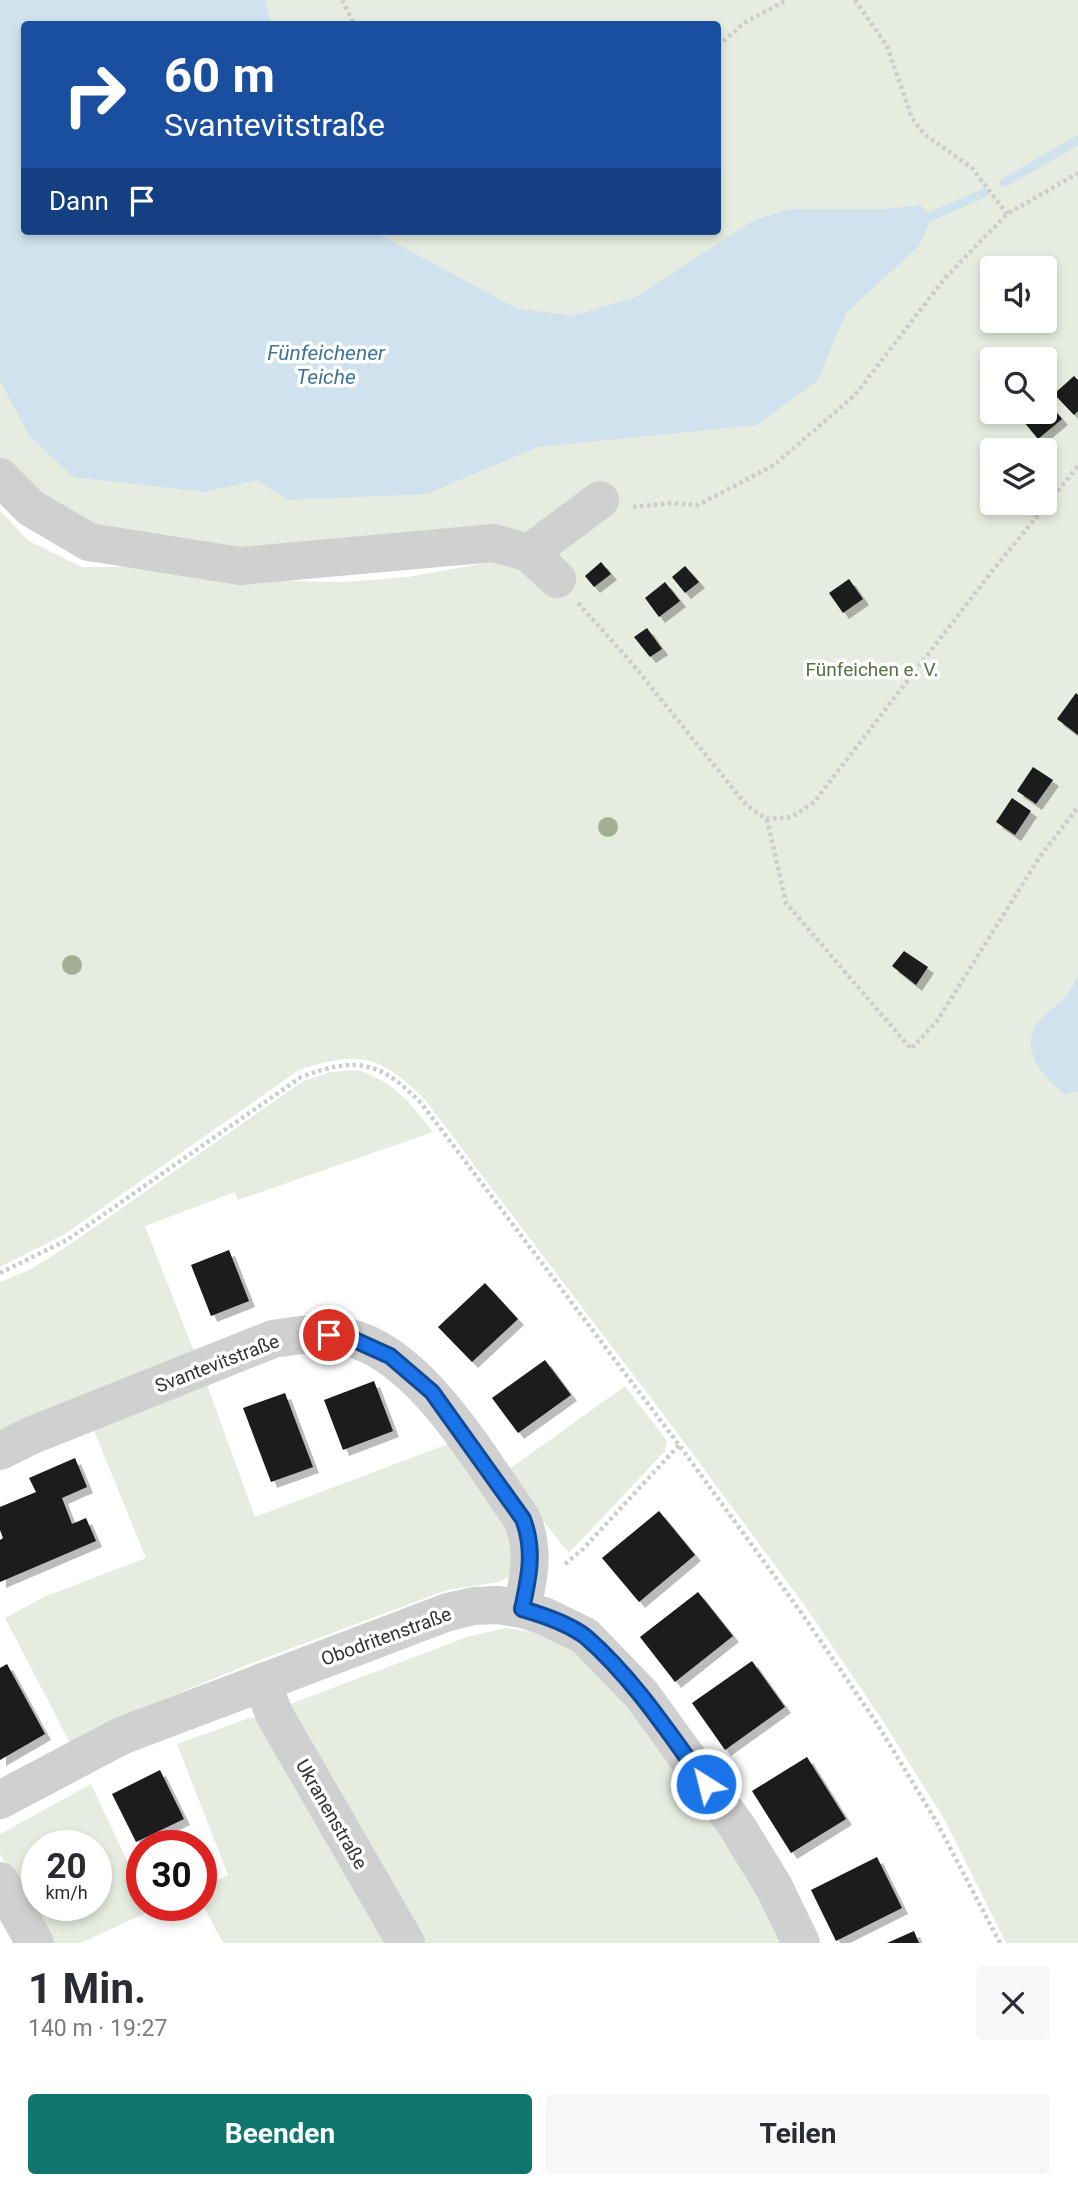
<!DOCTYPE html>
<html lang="de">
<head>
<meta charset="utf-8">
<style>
  :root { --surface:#fff; --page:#f7f7f7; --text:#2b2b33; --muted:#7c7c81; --accent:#0f766e }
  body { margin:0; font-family:Roboto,sans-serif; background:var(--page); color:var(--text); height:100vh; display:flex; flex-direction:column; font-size:26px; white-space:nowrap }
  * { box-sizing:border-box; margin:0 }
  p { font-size:23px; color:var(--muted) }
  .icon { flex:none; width:38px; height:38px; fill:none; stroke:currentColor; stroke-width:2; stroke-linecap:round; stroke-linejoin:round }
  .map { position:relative; height:1943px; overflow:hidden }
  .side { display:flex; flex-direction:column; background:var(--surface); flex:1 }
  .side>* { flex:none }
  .hud { position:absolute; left:21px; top:21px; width:700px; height:214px; border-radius:7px; box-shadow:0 4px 10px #0003; background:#1a4fa0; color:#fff; overflow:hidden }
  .fabs { position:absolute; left:980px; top:256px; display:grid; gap:14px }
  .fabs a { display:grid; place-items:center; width:77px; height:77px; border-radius:7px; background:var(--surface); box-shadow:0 4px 10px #0003; font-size:35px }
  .speed { position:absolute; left:21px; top:1830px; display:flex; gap:14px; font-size:35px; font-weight:700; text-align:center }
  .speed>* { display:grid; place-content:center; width:91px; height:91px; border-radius:50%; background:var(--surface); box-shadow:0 4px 10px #0003; line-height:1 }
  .speed small { font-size:18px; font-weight:400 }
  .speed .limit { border:10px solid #d22; background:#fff; color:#111 }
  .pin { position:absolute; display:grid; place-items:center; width:60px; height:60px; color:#fff; margin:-30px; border:4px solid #fff; border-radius:50%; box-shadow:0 2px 7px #0007 }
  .me { position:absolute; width:77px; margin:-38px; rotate:324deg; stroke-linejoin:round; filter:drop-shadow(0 0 5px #0008) }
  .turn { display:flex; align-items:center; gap:24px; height:147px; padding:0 28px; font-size:32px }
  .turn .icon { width:91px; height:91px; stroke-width:2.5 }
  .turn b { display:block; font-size:49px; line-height:60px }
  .then { display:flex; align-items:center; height:66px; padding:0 28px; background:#0003; gap:14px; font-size:26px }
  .round { display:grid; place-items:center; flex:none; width:74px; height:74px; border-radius:7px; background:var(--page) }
  .summary { display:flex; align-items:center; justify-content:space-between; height:119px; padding:0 28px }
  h1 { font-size:42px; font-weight:700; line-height:52px }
  .action { display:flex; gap:14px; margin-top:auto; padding:14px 28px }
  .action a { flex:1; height:80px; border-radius:7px; background:var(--accent); color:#fff; font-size:28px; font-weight:700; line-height:80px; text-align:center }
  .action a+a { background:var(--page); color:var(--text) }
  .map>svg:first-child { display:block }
</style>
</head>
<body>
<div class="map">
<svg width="1078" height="1943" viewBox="0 0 1078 1943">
  <defs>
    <filter id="shadow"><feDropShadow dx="6" dy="6" stdDeviation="0" flood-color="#0004"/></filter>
  </defs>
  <rect width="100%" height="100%" fill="#fff"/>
  <path fill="#e6ecdf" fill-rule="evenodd" d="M209,0H1078V1943H1006L944,1819L881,1718L805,1606L681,1438L425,1100C381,1055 359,1050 299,1070L65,1234L0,1267V511L29,541L81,567H124L237,580L344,582L408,577L502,560L241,552L89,530L0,464V325L504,341L448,272L373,231H718V24H218ZM992,268H1045V320H992ZM992,359H1045V411H992ZM992,450H1045V502H992Z
    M357,1070C392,1080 411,1103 433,1132L238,1200L235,1192L145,1226L197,1359L0,1440V1282L33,1268L69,1245L303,1081L331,1072Z
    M206,1382L255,1517L453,1442L519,1544L508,1577L499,1582L447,1590L252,1663L138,1710L70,1743L5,1618L46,1596L146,1558L92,1426Z
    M625,1386L667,1441L665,1451L569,1553L504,1473Z
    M505,1628L539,1633L577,1653L629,1706L725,1837L784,1943H420L288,1705L467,1637Z
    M252,1717L267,1724L392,1943H223L201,1902V1888L228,1875L177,1744Z
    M91,1784L142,1893V1906H148L150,1911L81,1943H49L0,1854V1834ZM37,1846H96V1906H37Z"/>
  <path fill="#cfe2ee" d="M0,0H265L272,24H24V231H373L516,308L572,316L636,297L751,222L789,209H886L920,205L932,216L919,246L846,313L818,380L757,425L538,447L426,494L289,500L257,480L205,492L73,477L29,435L0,381Z
    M1078,975V1092L1064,1094C1045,1078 1020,1052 1036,1025C1043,1015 1055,1007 1064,999C1070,992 1074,983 1078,975Z"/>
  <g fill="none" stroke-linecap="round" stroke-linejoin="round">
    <path stroke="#cfe2ee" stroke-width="9" d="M1004,183L1078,140
      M932,216L984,193"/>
  </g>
  <path fill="#1a1a1a" filter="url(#shadow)" d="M1074,376L1078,380V411L1074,415L1054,394Z
    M1045,399L1062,419L1038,439L1019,416L1026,411H1045Z
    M601,562L611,574L594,587L585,576Z
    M685,566L699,582L685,593L672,577Z
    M849,579L863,599L843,613L829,593Z
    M665,582L680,601L659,617L645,598Z
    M647,628L662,649L650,657L634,637Z
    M1076,693L1078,695V735L1057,719Z
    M1033,767L1053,780L1036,804L1017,791Z
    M1012,798L1031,811L1015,835L996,822Z
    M904,951L928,967L916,985L892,966Z
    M229,1250L249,1301L211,1316L191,1265Z
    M485,1283L518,1319L472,1362L438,1327Z
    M545,1360L571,1395L518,1433L492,1398Z
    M374,1381L393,1431L343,1450L324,1400Z
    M285,1393L313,1467L271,1482L243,1408Z
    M75,1458L87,1487L62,1498L72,1524L86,1518L96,1541L0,1582V1540L3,1538L0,1530V1507L36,1492L29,1478Z
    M659,1511L695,1555L639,1602L602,1558Z
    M698,1592L733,1636L675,1682L640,1637Z
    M752,1661L785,1707L725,1750L692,1703Z
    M7,1664L45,1734L0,1760V1668Z
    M807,1757L846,1819L791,1853L752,1791Z
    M160,1770L184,1819L136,1842L112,1794Z
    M877,1857L902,1908L836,1941L811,1890Z
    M914,1931L919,1943H887Z"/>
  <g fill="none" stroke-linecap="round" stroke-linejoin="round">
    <path stroke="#cdcdcd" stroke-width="4.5" stroke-dasharray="3.5 3.5" stroke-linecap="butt" d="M342,0L354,24
      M855,0L887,46L912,118L924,134L972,168L1007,214
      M718,46L744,23L787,0
      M633,507L671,503L698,505L774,465L855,395L945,278L1007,214L1078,173
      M578,603L630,661L747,806L767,819L792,817L814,802L993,570L1078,466
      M767,819L786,903L911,1049L937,1021L1039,858L1078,807
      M0,1273L67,1240L301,1077C357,1056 380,1061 422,1104L679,1445L800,1611L876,1722L936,1821L1000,1943
      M565,1564L583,1549L679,1445"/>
    <path stroke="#d0d0d0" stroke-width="38" d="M0,477L31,508L89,542L240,566L494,543L529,553L557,579
      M529,553L600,500
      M0,1451L30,1436L273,1339C298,1335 322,1331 347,1337C421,1354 480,1460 522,1519C535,1550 529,1577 522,1609
      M262,1682L274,1714L406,1943
      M0,1800L121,1736L448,1612L474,1606L498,1605L522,1609L544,1616L585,1636L642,1695L738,1828L774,1887L801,1943
      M0,1881L35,1943"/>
  </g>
  <g fill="#a2b095">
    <circle cx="608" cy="827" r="10"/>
    <circle cx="72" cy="965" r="10"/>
  </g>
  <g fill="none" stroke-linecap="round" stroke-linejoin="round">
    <g stroke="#114b97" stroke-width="18">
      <path id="route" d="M329,1335L348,1337L390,1356L432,1392L523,1519C535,1550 529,1577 522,1609C543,1615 568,1623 586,1637C634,1679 669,1733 706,1784"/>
    </g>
    <use href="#route" stroke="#1a73e8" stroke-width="12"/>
  </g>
  <g text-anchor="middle" stroke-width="7" stroke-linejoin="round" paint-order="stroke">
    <g font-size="19" fill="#56703f" stroke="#fff">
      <text x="872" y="676">Fünfeichen e. V.</text>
    </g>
    <g font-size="19" fill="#333" stroke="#fff">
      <text transform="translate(217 1363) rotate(-21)" y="7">Svantevitstraße</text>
      <text transform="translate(386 1636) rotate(-20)" y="7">Obodritenstraße</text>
      <text transform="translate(332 1814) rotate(60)" y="7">Ukranenstraße</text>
    </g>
    <g font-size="21" font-style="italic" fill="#3f7597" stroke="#fff">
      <text x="326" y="360">Fünfeichener<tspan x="326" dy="24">Teiche</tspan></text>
    </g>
  </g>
</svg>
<div class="fabs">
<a><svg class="icon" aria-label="sound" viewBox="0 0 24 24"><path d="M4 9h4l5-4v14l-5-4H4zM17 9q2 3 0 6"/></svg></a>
<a><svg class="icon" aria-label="search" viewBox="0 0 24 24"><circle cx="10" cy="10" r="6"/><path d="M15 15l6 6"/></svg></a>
<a><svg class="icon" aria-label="layers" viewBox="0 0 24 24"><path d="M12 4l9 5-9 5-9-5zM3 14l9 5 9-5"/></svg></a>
</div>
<div class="speed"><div>20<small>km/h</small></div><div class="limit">30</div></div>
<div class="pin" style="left:329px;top:1335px;background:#d93025"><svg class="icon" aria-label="arrive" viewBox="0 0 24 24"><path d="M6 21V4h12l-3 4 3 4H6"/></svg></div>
<svg class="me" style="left:706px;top:1784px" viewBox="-20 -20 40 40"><circle r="17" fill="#1a73e8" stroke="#fff" stroke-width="3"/><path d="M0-11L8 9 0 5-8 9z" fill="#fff"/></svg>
<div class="hud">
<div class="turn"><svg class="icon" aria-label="right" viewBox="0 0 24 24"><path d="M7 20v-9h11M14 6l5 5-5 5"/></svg><div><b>60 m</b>Svantevitstraße</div></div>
<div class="then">Dann<svg class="icon" aria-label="arrive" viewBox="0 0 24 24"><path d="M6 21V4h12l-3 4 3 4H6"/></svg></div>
</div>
</div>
<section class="side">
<div class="summary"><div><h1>1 Min.</h1><p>140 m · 19:27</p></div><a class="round"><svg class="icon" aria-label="close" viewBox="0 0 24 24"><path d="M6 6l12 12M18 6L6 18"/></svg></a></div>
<div class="action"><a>Beenden</a><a>Teilen</a></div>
</section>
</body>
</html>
